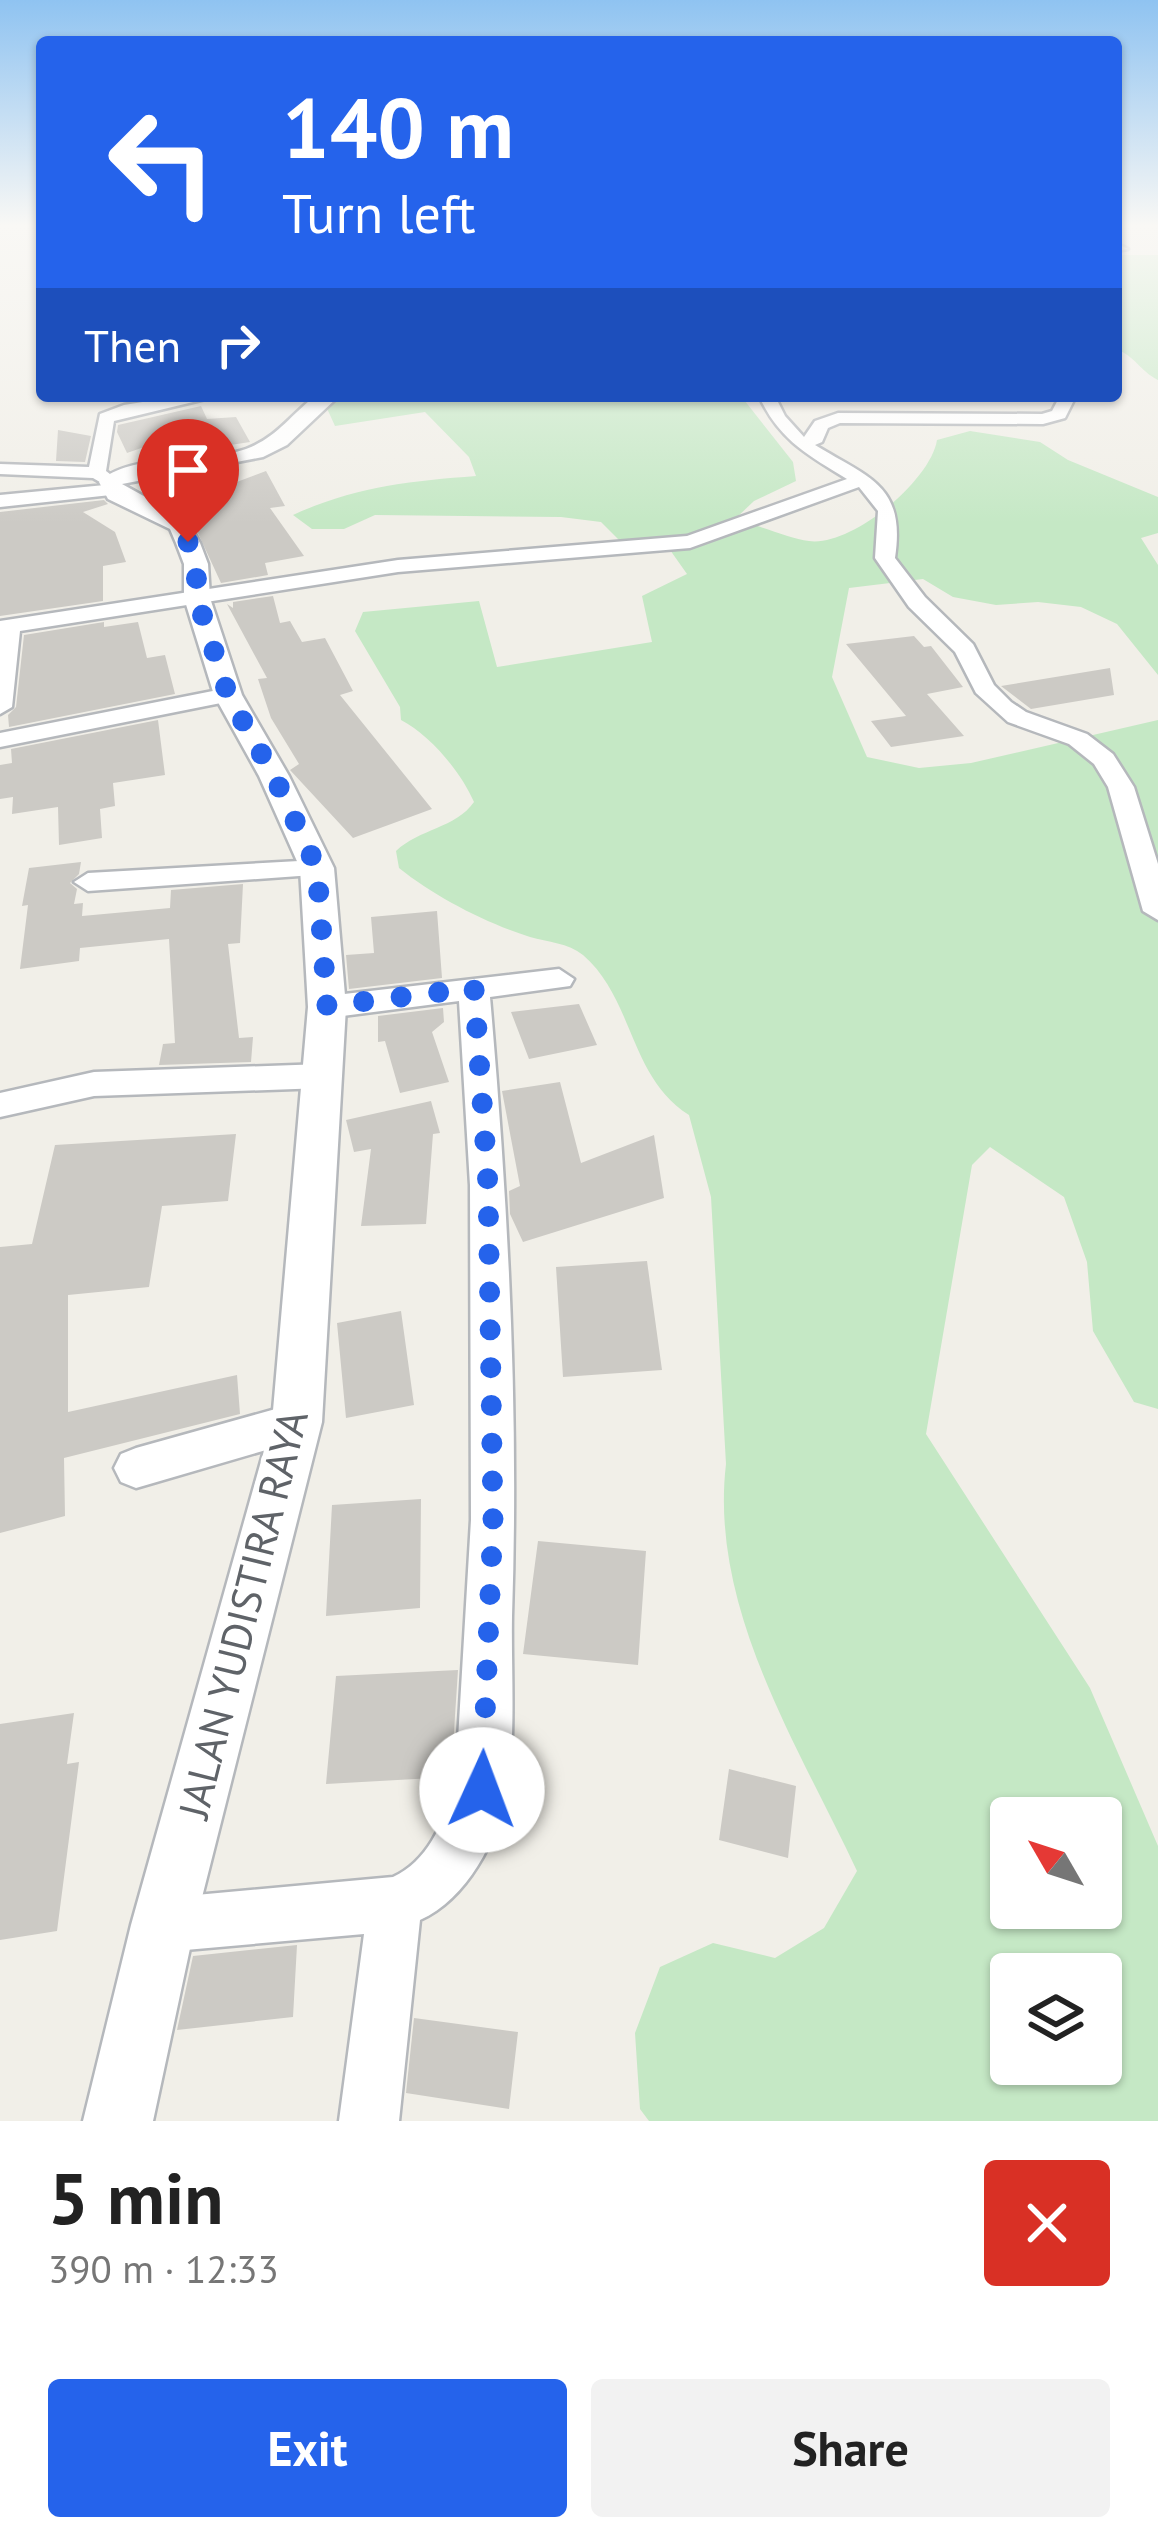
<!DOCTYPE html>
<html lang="en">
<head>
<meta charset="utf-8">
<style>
  :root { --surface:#fff; --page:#f2f2f2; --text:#222; --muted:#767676; --accent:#2563eb }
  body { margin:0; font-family:"PT Sans",sans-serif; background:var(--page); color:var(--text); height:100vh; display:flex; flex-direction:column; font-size:45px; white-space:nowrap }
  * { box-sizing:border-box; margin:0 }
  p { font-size:39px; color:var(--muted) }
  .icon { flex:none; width:66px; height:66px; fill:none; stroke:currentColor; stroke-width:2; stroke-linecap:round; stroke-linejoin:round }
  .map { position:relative; height:2121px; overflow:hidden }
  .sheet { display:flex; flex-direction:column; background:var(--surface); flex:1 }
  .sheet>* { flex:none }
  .hud { position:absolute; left:36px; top:36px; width:1086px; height:366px; border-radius:12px; box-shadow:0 3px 9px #0004; background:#2563eb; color:#fff; overflow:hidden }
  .needle { width:78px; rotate:309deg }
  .controls { position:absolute; left:990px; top:1797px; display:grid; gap:24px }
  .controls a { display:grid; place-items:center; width:132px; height:132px; border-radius:12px; background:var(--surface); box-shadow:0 3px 9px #0004; font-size:60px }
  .pin { position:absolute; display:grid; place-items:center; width:102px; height:102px; color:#fff; margin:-123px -51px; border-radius:50% 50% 50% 0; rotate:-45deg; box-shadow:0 0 12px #0007 }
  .pin .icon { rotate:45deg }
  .me { position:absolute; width:132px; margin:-66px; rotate:2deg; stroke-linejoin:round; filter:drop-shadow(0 0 9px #0008) }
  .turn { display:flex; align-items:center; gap:42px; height:252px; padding:0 48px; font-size:54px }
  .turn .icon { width:156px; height:156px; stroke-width:2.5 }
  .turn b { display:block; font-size:84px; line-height:102px }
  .then { display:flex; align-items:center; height:114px; padding:0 48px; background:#0003; gap:24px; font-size:45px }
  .round { display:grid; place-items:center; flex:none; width:126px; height:126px; border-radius:12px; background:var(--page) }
  .head { display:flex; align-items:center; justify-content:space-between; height:204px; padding:0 48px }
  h1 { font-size:72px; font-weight:800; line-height:90px }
  .primary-button { display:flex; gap:24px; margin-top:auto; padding:24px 48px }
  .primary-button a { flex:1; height:138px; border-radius:12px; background:var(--accent); color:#fff; font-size:48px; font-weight:800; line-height:138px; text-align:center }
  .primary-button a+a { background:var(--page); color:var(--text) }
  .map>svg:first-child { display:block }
</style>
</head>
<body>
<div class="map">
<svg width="1158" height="2121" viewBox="0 0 1158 2121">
  <rect width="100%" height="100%" fill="#f1efe8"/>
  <path fill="#c5e8c5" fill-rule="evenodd" d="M1119,255H1158V380C1140,371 1135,356 1116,349Z
    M347,396H741L793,462L796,481L754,501L735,519C758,525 788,538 809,541C852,547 931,480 937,440L970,431L1040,442L1068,460L1158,497V533L1141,538L1158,565V675L1117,624L1081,607L1038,602L996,605L953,597L923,579L849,588L832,677L867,757L919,768L971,763L1158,720V1409L1134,1402L1093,1331L1087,1262L1064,1197L990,1147L972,1165L926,1434L1090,1688L1158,1846V2121H649L640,2109L635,2033L660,1967L713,1943L775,1958L824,1928L857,1871C798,1745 709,1608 726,1464L711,1197L689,1115C629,1077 634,999 583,955C568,943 548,942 530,937C486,923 435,897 399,868L396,851C419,829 456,828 474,802C461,772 430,735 401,720L400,707L355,631L363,612L479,601L497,667L652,642L642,596L687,574L663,540L624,545L601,522L561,517L375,515L344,529H312L293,515C354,487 410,481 476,476L469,457L425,412L335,426L325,404ZM1011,1818H1101V1908H1011ZM1011,1974H1101V2064H1011Z"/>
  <path fill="#cccac5" d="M201,406L207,419L236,417L250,442L152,457L147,446L127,453L117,432L118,425Z
    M58,430L91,436L85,462L56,461Z
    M238,466L221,488L266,471L285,506L270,508L304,556L265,563L268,575L221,583L191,518L170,485L163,487L161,481Z
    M104,500L108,504L83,512L115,532L126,562L103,566V601L0,616V512Z
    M273,596L280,623L290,621L302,642L325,638L353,691L340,695L432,809L353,838L290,770L299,764L271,718L258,679L267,678L227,604L233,608V602Z
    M104,622V627L138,622L147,658L165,655L175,694L9,727L8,715L16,707L24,635Z
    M914,636L924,647L931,646L963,687L927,694L964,736L891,747L871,721L906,716L846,644Z
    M1110,668L1114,695L1031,709L1001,686Z
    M158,720L165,775L113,783L115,806L100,809L102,838L59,845L58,807L12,814L13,797L0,799V765L12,763L11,749Z
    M81,862L79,874L70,883L77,889L74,904L83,903L82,916L170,908L171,890L243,884L240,943L228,944L239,1038L253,1037L251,1062L159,1065L163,1044L175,1043L169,939L80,948L79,961L20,969L28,905L22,906L29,868Z
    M437,911L442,978L349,989L346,955L374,953L371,917Z
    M579,1004L597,1045L529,1059L511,1012Z
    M443,1008L444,1022L432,1032L449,1082L400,1093L385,1041L378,1042V1016Z
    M560,1082L581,1163L654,1135L664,1198L523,1242L510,1214L509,1191L520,1186L502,1091Z
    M431,1101L440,1133L433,1134L426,1224L361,1226L371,1149L354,1152L346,1120Z
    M236,1134L228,1201L162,1206L149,1287L68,1295V1412L237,1375L240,1414L64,1458L65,1516L0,1533V1247L32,1244L55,1145Z
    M647,1261L662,1370L563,1377L556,1267Z
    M401,1311L414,1405L346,1418L337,1323Z
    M421,1499L420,1608L326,1616L332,1505Z
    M538,1541L646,1551L638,1665L523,1654Z
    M458,1670L451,1777L326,1784L336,1676Z
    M74,1713L67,1764L79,1762L57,1931L0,1940V1724Z
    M729,1769L796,1786L788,1858L719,1840Z
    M297,1945L293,2017L177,2030L193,1956Z
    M414,2018L518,2032L509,2109L406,2093Z"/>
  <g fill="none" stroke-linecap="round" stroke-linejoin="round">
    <g stroke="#b5b8bc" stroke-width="5">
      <path id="minor" d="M1116,243L1128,249L1116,251Z
        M180,396H218L114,421L106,471L119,481L116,485L122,490L120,494L0,507V495L105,485L93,478L0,474V464L89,467L100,414L124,405Z
        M759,396H775L785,416L804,437L815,421L838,413L1042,414L1052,411L1060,396H1076L1065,418L1043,424L840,423L828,428L822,442L815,445C869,478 906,485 895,558L925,597L973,644L994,685L1011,702L1026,712L1087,734L1113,754L1134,787L1158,864V920L1143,911L1108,787L1094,764L1069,744L1008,722L976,693L955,652L909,607L875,558L878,511L859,487L690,548L398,572L20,631L12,707L0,714V621L398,560L687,536L847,479C808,455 779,440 759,396Z
        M228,688L236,690V700L0,747V733Z
        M317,860L331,868L327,874L88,891L74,882L88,873Z
        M559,969L574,979L570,986L490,997C508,1203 519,1410 512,1616C511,1670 516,1737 507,1789C498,1840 467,1899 420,1920L399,2121H339L364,1934L163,1952L144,1944L136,1925L144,1906L163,1898L393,1877C428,1861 442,1824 455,1790L471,1520L470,1185L459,1001L327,1018L316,1015L311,1007L316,999L327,996Z
        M323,1064L335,1068L340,1076L335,1084L323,1088L94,1096L0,1117V1093L94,1072Z
        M297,1403L312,1409L318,1422L312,1435L297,1441L136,1488L121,1482L114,1468L121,1454L136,1448Z"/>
    </g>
    <g stroke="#b5b8bc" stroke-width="5">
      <path id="tertiary" d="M339,396L287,445L263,457L122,484L187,520L200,543L208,564L210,598L242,695L289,776L334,868L346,1007L322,1422L195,1925L153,2121H83L131,1925L272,1422L308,1007L300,868L259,776L214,695L184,598V564L176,543L170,529L108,499L99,482C131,452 204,464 246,449C276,438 290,416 314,397Z"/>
    </g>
    <use href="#minor" fill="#fff" fill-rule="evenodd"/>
    <use href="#tertiary" fill="#fff" fill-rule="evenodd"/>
  </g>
  <linearGradient id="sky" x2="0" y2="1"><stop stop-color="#8fc3f1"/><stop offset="0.43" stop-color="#f9f8f5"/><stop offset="1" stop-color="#f9f8f5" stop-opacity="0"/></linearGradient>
  <rect width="1158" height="524" fill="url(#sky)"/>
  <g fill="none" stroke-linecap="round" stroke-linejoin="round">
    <path stroke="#2563eb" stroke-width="21" stroke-dasharray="0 37.8" d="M188,542L196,564L197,598L228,695L274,776L317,868L327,1006L474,988L488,1185L493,1520L482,1790"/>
  </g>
  <g text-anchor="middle" stroke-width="10" stroke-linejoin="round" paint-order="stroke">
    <g font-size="42" fill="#5f6368" stroke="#fff">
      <text transform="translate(243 1614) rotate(-76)" y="15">JALAN YUDISTIRA RAYA</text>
    </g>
  </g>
</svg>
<div class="controls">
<a><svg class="needle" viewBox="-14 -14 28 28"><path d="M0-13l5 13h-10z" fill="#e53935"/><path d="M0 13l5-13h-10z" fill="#767676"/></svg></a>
<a><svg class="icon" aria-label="layers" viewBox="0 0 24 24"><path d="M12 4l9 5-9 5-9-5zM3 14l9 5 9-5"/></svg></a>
</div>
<div class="pin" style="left:188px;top:542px;background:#d93025"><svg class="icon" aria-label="arrive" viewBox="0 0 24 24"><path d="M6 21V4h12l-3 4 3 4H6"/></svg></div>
<svg class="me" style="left:482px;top:1790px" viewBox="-20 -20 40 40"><circle r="19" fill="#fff"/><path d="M0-13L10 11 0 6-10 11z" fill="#2563eb"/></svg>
<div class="hud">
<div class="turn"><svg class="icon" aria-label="left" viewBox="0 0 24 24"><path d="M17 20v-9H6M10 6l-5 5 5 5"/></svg><div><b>140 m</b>Turn left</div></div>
<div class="then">Then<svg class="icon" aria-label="right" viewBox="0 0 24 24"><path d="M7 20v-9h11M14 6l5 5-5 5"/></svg></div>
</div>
</div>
<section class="sheet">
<div class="head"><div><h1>5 min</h1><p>390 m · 12:33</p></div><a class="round" style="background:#d93025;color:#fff"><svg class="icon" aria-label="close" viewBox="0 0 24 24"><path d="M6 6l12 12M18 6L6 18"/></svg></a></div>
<div class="primary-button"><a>Exit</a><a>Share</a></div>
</section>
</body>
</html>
